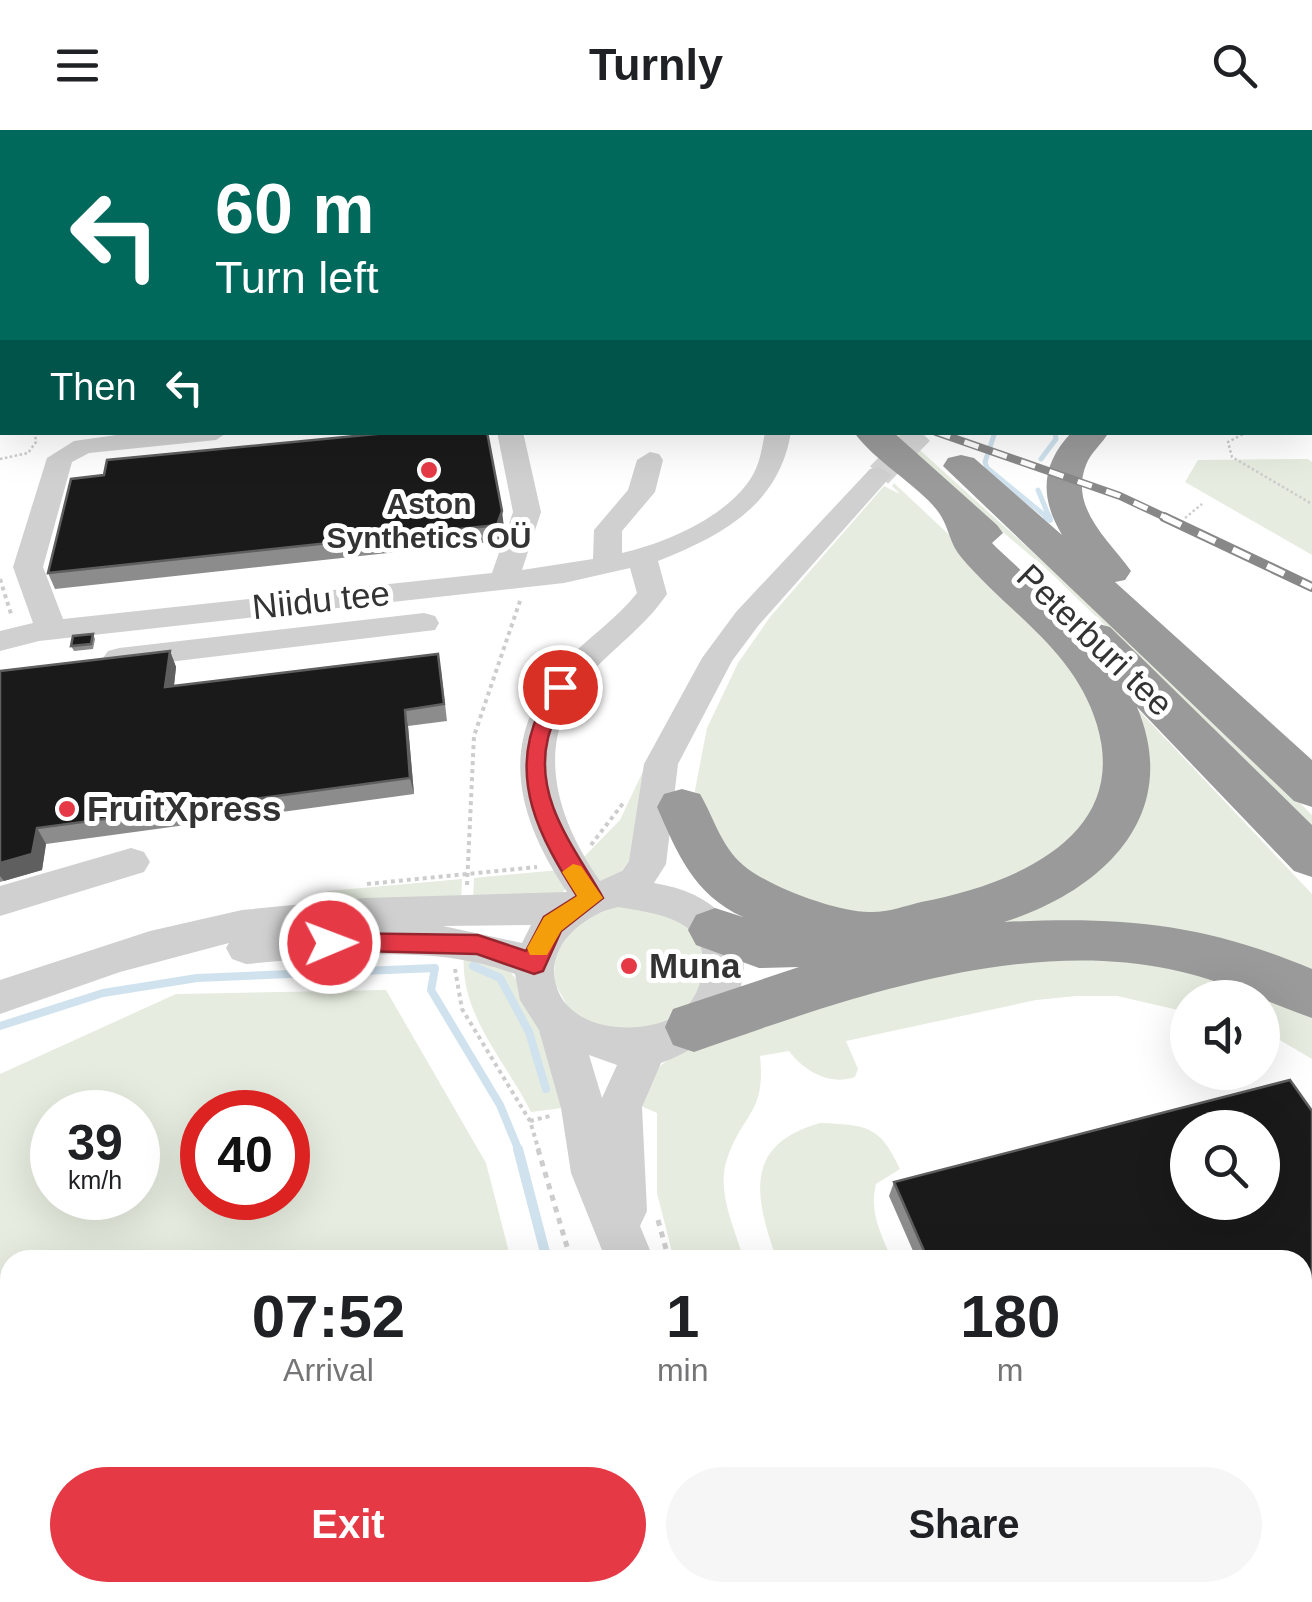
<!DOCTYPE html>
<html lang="en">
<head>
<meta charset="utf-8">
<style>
  :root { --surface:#fff; --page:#f6f6f6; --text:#202124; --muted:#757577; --accent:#e63946 }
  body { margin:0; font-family:Arial,sans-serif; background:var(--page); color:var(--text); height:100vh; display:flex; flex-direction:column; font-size:38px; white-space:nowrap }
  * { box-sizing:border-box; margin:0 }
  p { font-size:32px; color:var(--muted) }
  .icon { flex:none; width:55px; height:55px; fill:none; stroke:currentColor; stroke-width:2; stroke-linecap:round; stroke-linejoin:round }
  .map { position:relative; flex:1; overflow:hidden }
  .sheet { position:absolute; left:0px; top:1120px; width:1312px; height:352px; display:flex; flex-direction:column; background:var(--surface); border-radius:30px 30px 0 0; box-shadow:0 10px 40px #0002 }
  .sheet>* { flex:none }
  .banner { position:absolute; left:0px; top:0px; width:1312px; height:305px; box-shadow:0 10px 40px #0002; background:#00695c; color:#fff; overflow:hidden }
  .tools { position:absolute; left:1170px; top:850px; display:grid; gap:20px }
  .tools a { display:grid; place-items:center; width:110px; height:110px; border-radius:50%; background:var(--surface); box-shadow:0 10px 40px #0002; font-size:50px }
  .speed { position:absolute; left:30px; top:960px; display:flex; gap:20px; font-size:50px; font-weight:700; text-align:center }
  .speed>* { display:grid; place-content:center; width:130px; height:130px; border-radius:50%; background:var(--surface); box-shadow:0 10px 40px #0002; line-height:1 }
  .speed small { font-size:25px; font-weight:400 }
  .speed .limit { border:15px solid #d22; background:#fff; color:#111 }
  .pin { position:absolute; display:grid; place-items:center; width:85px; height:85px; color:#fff; margin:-42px; border:5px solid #fff; border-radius:50%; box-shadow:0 2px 10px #0007 }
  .me { position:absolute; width:110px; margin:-55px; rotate:89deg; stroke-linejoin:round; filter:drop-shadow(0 0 8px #0008) }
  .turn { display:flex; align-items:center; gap:35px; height:210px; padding:0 50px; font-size:45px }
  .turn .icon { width:130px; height:130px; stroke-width:2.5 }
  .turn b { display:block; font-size:70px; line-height:85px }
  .then { display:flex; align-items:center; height:95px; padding:0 50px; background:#0003; gap:20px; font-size:38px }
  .eta { display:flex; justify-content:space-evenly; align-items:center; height:170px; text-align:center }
  .eta b { font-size:60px; font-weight:600; line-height:70px }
  .button { display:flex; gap:20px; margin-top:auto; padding:20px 50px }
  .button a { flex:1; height:115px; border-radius:60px; background:var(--accent); color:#fff; font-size:40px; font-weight:600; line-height:115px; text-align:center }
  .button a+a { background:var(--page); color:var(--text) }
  header { display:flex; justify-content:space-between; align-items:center; height:130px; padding:0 50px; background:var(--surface); font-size:45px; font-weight:600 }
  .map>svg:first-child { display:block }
</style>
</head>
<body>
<header><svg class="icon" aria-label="menu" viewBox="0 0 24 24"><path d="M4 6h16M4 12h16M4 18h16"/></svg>Turnly<svg class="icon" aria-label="search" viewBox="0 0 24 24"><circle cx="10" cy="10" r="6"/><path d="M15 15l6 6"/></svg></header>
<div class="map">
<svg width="1312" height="1472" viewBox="0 0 1312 1472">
  <rect width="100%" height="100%" fill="#fff"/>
  <path fill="#e6ecdf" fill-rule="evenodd" d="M735,0H1115L1118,2H739Z
    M887,303H899L922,322L1214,586L1312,685V696L1052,444Z
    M1308,329L1312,332V425L1185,352L1198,330Z
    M894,353L1048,498L1111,600L1097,697L1011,757L860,787L748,754L697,679L695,660L707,598L738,533L770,487L884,356L900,364L892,356Z
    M1128,569L1312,764V851L970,795L1088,748Z
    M653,620L631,728L617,747L598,754L578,733L620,690Z
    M558,740L566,758L561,765L473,770L474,748Z
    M462,749L461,773L327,770L328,761Z
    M620,775L680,787L707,819L698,871L660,897L610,900L579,887L568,877L554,852L555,825L578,792Z
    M1097,819L1312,874V929L1263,900L1262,868H1188L1187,882L1117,866H1076L1036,870L846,911L858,939L855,947C830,956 804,941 789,921L760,926C766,984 743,982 727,1029C716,1061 735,1099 744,1130H674L657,1063V983L634,973L651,944L672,926L825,865Z
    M464,823L509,840L522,857L570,977L531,982C505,930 459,884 464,823Z
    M386,860L486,1033L511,1130H10V1462H596L599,1472H0V944L176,864ZM52,982H138V1068H52ZM202,982H288V1068H202Z
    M820,993C866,995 880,995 900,1039L876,1054C869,1083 881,1104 892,1130H777C755,1068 742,1015 820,993Z
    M1312,1344V1472H1035L1031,1463L1302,1462L1303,1347Z
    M774,1463H890L896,1472H777Z"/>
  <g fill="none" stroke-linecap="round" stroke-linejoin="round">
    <path stroke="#cfe2ee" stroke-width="4" d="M565,0L569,2"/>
    <path stroke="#cfe2ee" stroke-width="5" d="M995,302L985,332L987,338L1049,389
      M1041,329L1056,309L1055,302
      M1038,360L1050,389"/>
    <path stroke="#cfe2ee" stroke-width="6" d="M1046,387L1050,390L1049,387"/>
    <path stroke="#cfe2ee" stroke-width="8" d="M473,836L500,848L529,902L546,959
      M0,896L103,863L197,848L435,838L431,860L500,975L519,1021"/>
    <path stroke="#cfe2ee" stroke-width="10" d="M518,1019L547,1130
      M634,1462L637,1472"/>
    <path stroke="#d6d6d6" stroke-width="25" stroke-dasharray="25 12" stroke-linecap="butt" d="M879,345L921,302"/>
    <path stroke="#cdcdcd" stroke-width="2.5" stroke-dasharray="2.5 2.5" stroke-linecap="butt" d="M676,0L680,2
      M76,2L82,0
      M1247,302L1228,312L1232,327L1312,374
      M0,329L28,323L36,312L35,302
      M1185,388L1202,374"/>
    <path stroke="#cdcdcd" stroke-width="4" stroke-dasharray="4 4" stroke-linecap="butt" d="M0,449L12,487
      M591,715L624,672
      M367,754L537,737
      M467,755L474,606L521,468
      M455,839L462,879L530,991L539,1021
      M530,991L550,986"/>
    <path stroke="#cdcdcd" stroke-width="5" stroke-dasharray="6 6" stroke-linecap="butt" d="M538,1019L571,1130
      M658,1090L669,1130
      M667,1462L670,1472"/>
    <path fill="#d0d0d0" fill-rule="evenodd" d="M1129,0H1147L1149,2H1131Z
      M1310,65H1312V77H1310Z
      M138,302H228L216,310L89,323L72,332L43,437L63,489L492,443L513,382L497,302H523L541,382L522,440L593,429L594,400L628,360L637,330L650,322L659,324L663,330L655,362L622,401V423C666,413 726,387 751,348C760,334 762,318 765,302H791C779,376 721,406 658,431L667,464C645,497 613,518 587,547C532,612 556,688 600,751L622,741L629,731L644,634L702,528L736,482L870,339L879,337L892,345L758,496L732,531L678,634L666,734L654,753C777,773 768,895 661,933L642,977L647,1081L640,1096L654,1130H606L571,1043L561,978L539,900L520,870L515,844C430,812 334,827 246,834L232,829L226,818L229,813L120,842L0,884V850L150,801L242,780L365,768L567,762C515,684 496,608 565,532C587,508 616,490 637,463L630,438L564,453L39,511L0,521V501L33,493L13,437L47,328L74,311ZM618,777C661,784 714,790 701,848C699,862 689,877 677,885C645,905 580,903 560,865C538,822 581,785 618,777ZM531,795L522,813L443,796ZM589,925L617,935L602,968Z
      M424,483L435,486L439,493L435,500L119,538L108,535L103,528L108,521L119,518Z
      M131,718L144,722L150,732L144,742L0,786V756Z
      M708,1462H766L769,1472H711Z"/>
    <path fill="#ababab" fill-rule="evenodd" d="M1310,120H1312V134H1310Z
      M1310,157H1312V173H1310Z"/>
    <path fill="#9a9a9a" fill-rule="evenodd" d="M522,0H549L550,2H524Z
      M1312,213V234L1310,235V214Z
      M854,302H893L997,395L1003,403L992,413L998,419L1082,497L1095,493L1110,497L1312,695V747L1294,741L1137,577C1183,686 1102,761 1004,792C1122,786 1203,793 1312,839V888C1261,870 1223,850 1169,839C1014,807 837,872 694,922L673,915L665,897L673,879L799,837L759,838L696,815L688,800L696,785L715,778L743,787C694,765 677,723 657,677L664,664L682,659L700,664C714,688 721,716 743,735C767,756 836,782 869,782C886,783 905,776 921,772C1010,755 1131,709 1097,595C1075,520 1008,483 961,427C950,414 949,399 941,386C925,359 874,332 854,302Z
      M1072,302H1109C1102,314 1091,322 1086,335C1069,378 1109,410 1131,441L1125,450L1115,452L1312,630V677L1294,671L943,336L948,328L961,325L974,328L1062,405C1040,368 1040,335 1072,302Z"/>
    <g stroke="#888" stroke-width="8">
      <path id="rail-far1" d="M936,302L1120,366L1169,389"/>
    </g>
    <g stroke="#888" stroke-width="10">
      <path id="rail" d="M1164,387L1312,457"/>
    </g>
    <use href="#rail-far1" stroke="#fff" stroke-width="5" stroke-dasharray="15" stroke-linecap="butt"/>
    <use href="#rail" stroke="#fff" stroke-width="6" stroke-dasharray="19" stroke-linecap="butt"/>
  </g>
  <path fill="#8c8c8c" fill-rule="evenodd" d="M397,302L504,397L499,411L55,459L48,443L104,345Z
    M93,504L95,509L93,519L74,521L71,516Z
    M170,521L176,537L174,556L441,540L447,591L408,596L414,664L46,714L42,740L0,752V541Z
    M1290,950L1312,981V1210L1302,1213V1130H917L889,1066L894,1052ZM1188,998H1262V1072H1188Z"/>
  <path fill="#5f5f5f" d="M502,381L504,397L499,411L497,395Z
    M170,521L176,537L172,573L165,557Z
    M405,580L408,596L414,664L410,648Z
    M37,698L46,714L42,740L4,751L0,746V733Z
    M1312,1202V1210L1302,1213V1205Z"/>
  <path fill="#1a1a1a" stroke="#5f5f5f" stroke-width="2.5" fill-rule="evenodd" d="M397,302H487L502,381L497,395L48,443L71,349L104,345L107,330Z
    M93,504L91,514L71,516L73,506Z
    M170,521L165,557L438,524L444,574L405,580L410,648L37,698L32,724L0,733V541Z
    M1290,950L1312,981V1202L1302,1205V1130H928L894,1052ZM1188,998H1262V1072H1188Z"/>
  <path fill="#e63946" stroke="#96252e" stroke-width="2.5" d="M560,551L570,557C563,573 552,591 548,608C533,669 575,718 603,768L561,801L543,841L534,844L477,824L322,820L318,813L322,806L330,803L478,805L526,821L544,787L577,766C540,708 508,649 539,582C545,570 548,555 560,551Z"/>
  <path fill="#f59e0b" d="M573,734L581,736L603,768L561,801L547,825H530L527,818L544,787L577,766L562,742Z"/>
  <g fill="#e63946" stroke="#fff" stroke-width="4">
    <circle cx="429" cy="340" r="10"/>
    <circle cx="67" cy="679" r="10"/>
    <circle cx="629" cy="836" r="10"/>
  </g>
  <g text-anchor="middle" stroke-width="10" stroke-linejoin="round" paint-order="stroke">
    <g font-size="30" font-weight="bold" fill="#333" stroke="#fff">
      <text x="429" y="384">Aston<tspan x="429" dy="34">Synthetics OÜ</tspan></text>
    </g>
    <g font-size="35" fill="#333" stroke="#fff">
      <text transform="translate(321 470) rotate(-6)" y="12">Niidu tee</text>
      <text transform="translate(1095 510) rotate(44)" y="12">Peterburi tee</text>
    </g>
    <g font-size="35" font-weight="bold" fill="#333" stroke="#fff" text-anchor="start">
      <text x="87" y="691">FruitXpress</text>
      <text x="649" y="848">Muna</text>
    </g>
  </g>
</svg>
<div class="tools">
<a><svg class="icon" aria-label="sound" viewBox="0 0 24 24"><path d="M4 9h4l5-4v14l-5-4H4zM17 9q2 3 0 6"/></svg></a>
<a><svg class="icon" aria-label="search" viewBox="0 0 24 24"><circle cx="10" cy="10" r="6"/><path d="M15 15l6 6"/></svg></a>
</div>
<div class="speed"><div>39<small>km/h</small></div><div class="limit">40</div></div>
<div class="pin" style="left:560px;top:557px;background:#d93025"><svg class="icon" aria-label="arrive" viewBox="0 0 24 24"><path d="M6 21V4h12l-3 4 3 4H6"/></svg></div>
<svg class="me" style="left:330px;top:813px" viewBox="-20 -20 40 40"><circle r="17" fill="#e63946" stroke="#fff" stroke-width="3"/><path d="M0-11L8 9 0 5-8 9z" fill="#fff"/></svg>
<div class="banner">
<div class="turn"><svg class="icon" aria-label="left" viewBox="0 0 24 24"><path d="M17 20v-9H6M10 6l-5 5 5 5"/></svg><div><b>60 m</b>Turn left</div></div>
<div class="then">Then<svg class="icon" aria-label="left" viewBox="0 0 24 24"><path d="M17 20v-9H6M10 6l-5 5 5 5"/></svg></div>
</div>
<section class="sheet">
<div class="eta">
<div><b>07:52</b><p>Arrival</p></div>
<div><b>1</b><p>min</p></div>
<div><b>180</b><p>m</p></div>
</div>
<div class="button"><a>Exit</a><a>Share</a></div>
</section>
</div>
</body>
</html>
